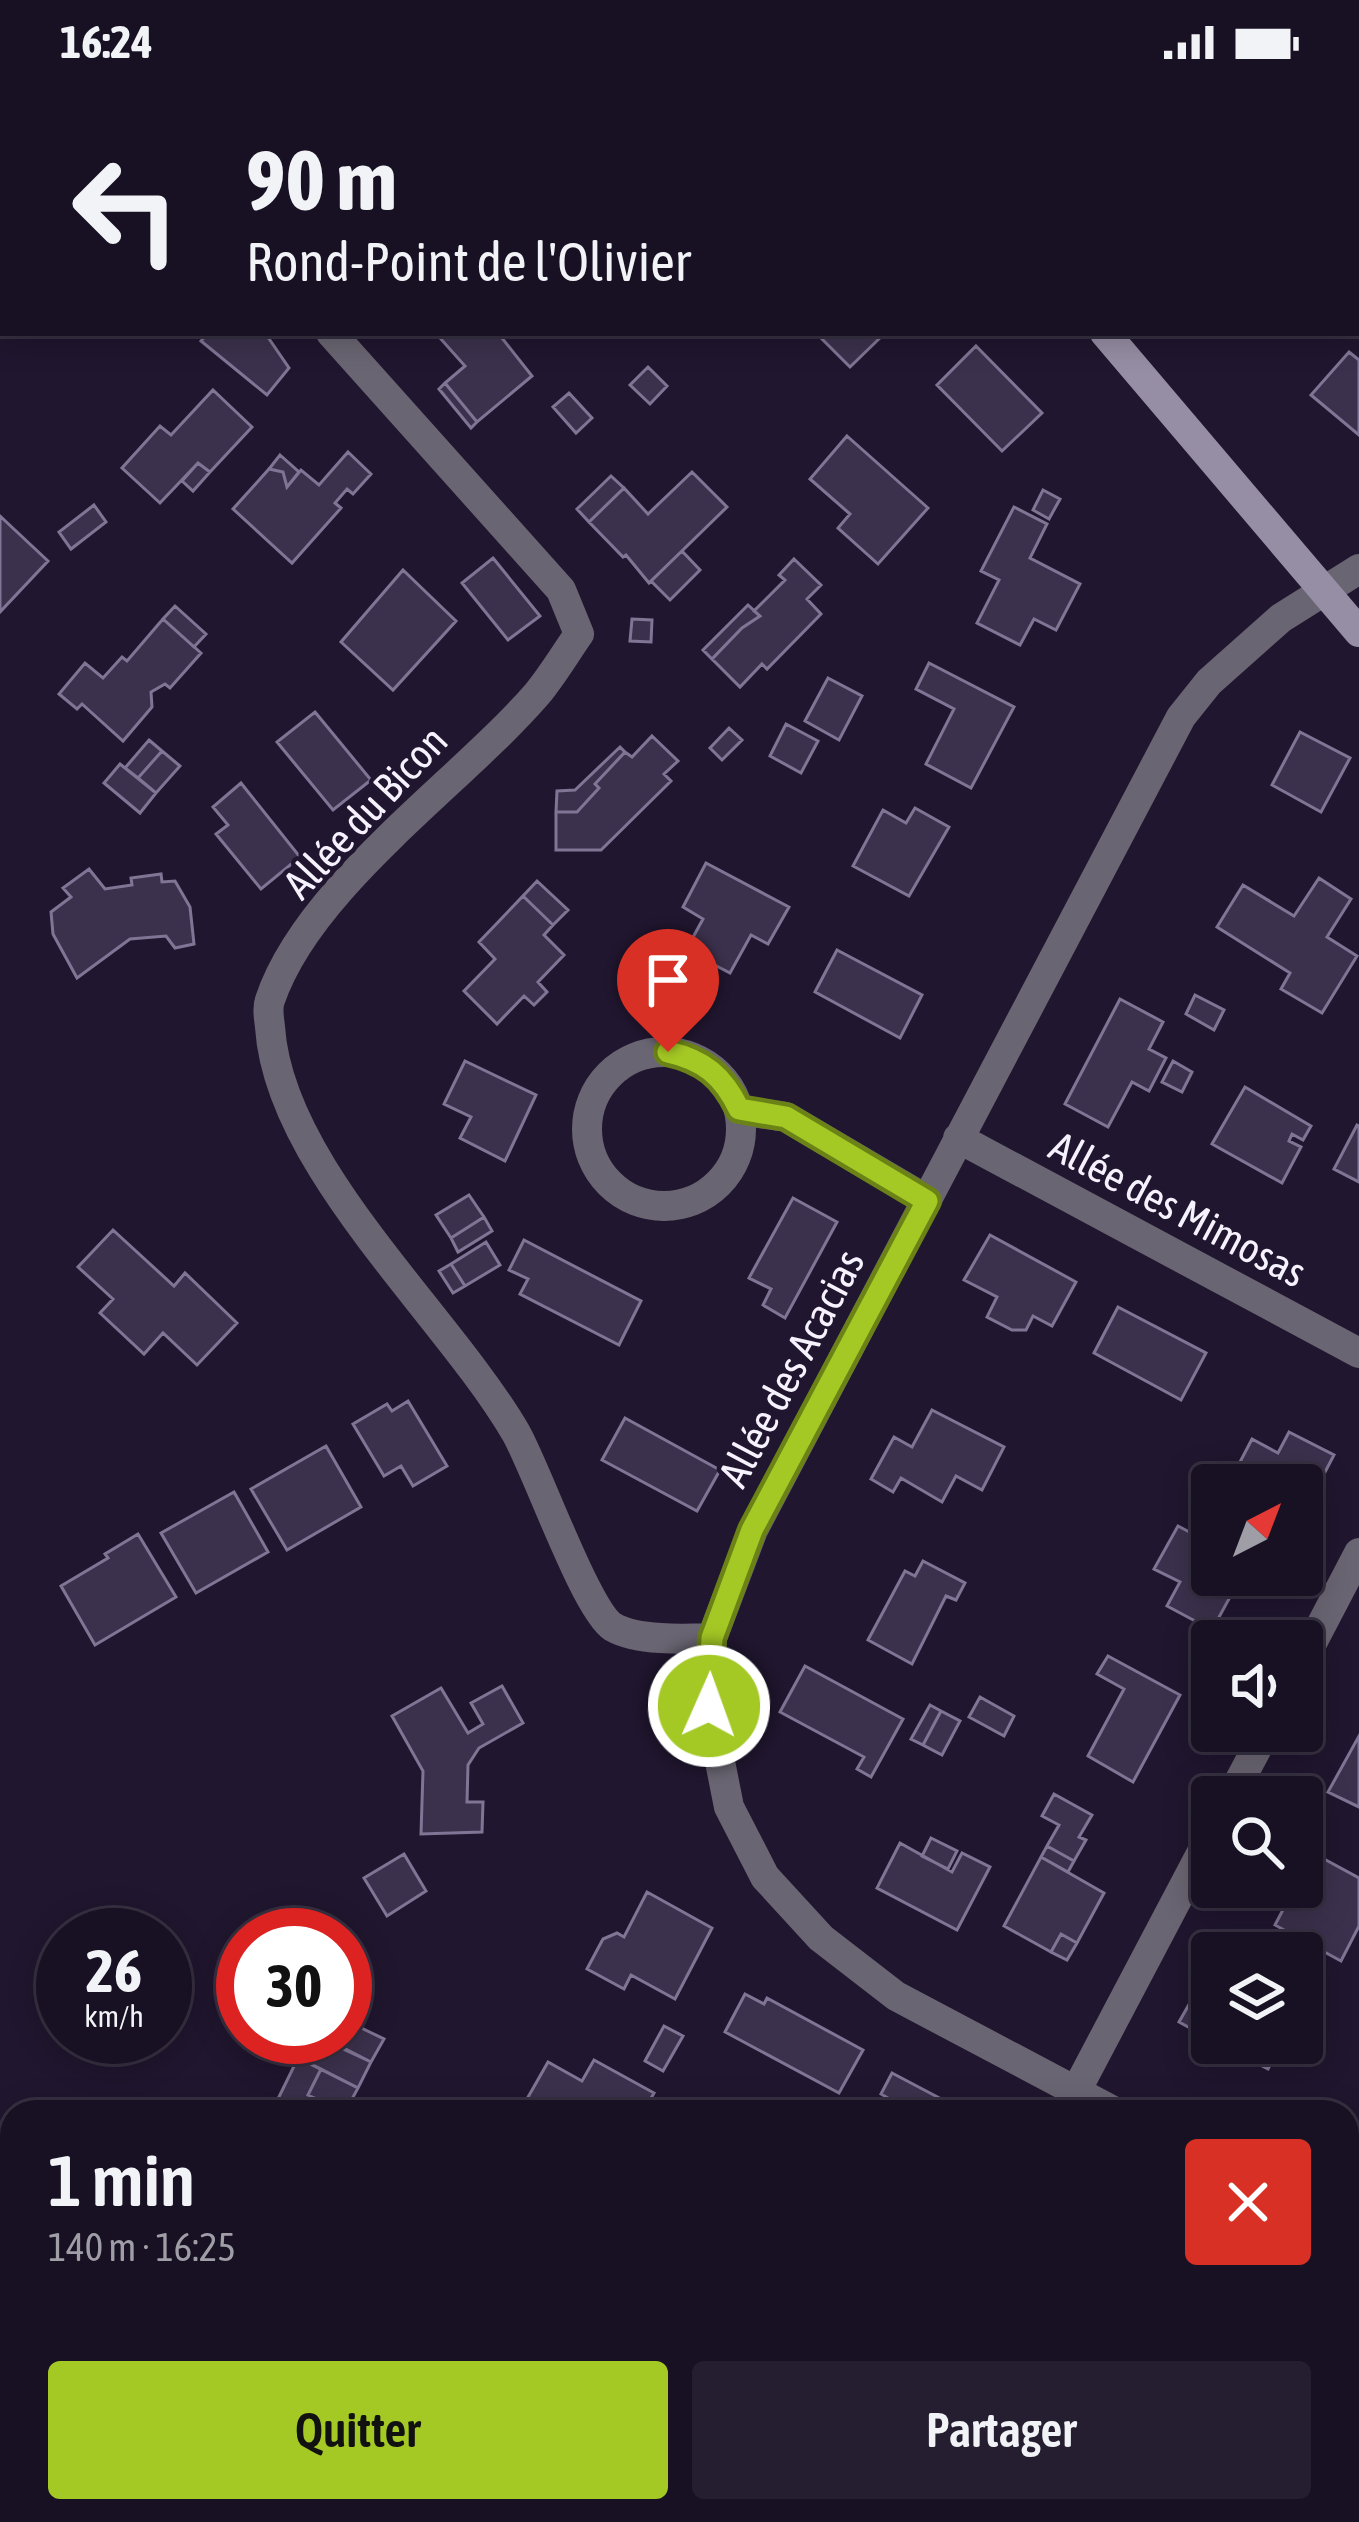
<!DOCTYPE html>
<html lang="fr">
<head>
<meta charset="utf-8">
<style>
  :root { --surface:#181023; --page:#251e30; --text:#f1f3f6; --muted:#9f9da6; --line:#363041; --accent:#a4c824 }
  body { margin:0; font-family:"Asap Condensed",sans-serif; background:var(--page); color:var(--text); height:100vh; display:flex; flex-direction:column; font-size:45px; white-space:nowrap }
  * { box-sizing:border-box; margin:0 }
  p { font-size:39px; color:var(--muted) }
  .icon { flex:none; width:66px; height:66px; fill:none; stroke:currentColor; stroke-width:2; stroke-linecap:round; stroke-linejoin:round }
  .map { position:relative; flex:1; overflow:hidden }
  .side { position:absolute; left:0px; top:2016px; width:1359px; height:423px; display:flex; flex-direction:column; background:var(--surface); border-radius:36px 36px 0 0; box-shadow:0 6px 30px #0003,0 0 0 3px var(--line) }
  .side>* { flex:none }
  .hud { position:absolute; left:0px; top:0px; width:1359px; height:252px; box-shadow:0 6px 30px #0003,0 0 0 3px var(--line); background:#181023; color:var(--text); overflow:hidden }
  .needle { width:78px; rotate:42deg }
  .buttons { position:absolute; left:1191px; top:1380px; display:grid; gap:24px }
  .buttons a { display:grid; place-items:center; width:132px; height:132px; border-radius:12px; background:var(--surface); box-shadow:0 6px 30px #0003,0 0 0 3px var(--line); font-size:60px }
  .speed { position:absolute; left:36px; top:1824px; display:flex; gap:24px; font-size:60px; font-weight:700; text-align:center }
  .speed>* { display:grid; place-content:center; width:156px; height:156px; border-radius:50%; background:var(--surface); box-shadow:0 6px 30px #0003,0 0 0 3px var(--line); line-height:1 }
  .speed small { font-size:30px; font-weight:400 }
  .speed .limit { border:18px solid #d22; background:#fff; color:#111 }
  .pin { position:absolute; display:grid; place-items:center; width:102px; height:102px; color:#fff; margin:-123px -51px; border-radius:50% 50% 50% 0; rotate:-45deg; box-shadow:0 0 12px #0007 }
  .pin .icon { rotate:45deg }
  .me { position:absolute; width:132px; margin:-66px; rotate:2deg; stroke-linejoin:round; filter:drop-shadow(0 0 9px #0008) }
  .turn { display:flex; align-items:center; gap:42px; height:252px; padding:0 48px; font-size:54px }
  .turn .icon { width:156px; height:156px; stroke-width:2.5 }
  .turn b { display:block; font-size:84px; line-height:102px }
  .round { display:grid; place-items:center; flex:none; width:126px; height:126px; border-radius:12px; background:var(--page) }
  .headline { display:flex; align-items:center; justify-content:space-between; height:204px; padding:0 48px }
  h1 { font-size:72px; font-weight:600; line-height:90px }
  .button { display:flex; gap:24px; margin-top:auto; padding:24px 48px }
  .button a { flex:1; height:138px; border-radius:12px; background:var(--accent); color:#111; font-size:48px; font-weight:600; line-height:138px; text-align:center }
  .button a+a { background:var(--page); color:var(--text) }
  .status { display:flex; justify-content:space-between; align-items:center; height:84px; padding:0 60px; background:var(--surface); direction:ltr }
  .status svg { height:33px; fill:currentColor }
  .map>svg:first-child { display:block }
</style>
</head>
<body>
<div class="status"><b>16:24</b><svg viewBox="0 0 49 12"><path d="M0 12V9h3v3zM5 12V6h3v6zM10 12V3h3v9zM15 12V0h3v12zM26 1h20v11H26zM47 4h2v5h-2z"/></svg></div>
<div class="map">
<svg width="1359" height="2438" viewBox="0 0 1359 2438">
  <rect width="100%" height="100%" fill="#20162f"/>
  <path fill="#3c314d" stroke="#817595" stroke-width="3" d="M208,249H265L289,284L267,311L201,257Z
    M446,249H498L532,292L477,338L445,299L465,282L440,254Z
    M822,249H885L850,283L819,252Z
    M976,262L1042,329L1002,367L937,301Z
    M1349,268L1359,276V351L1311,311Z
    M648,283L667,302L650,320L630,301Z
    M445,299L477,338L471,344L439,305Z
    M213,306L252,343L210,388L198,379L160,419L122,384L160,342L171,351Z
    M569,309L592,334L576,349L553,323Z
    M847,352L928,424L878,480L838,444L850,430L810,395Z
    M348,368L371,390L353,410L347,405L335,419L341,424L292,479L233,425L269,385L283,388L287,403L301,386L319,401Z
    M280,371L299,388L287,403L283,388L269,385Z
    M198,379L210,388L193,407L182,397Z
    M692,388L727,423L649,499L626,471L623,473L589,438L624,404L648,430Z
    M611,392L624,404L589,438L577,425Z
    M1043,406L1060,415L1049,435L1033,426Z
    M94,421L106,438L71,465L59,448Z
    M1014,423L1047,440L1030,474L1080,500L1056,546L1034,535L1020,561L977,539L999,496L981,487Z
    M0,432L48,477L0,528Z
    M682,467L700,486L670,516L651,497Z
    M493,474L540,532L508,556L462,499Z
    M794,475L821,501L807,515L821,530L767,585L762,580L740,603L712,575L742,544L760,532L754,527L785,496L779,491Z
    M403,486L456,537L393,606L341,558Z
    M748,521L760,532L742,544L712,575L703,566Z
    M175,522L206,550L194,563L163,535Z
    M163,535L201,569L170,604L165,600L151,608L152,623L123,657L82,620L77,625L59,610L85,579L103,594L122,573L127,577Z
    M632,535L652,536L651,558L630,557Z
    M929,579L1014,623L971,704L926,680L954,625L916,605Z
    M828,594L862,612L839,656L805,637Z
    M315,628L371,696L333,726L277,658Z
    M786,640L818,657L801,689L770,672Z
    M729,644L742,656L722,676L710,664Z
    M1300,648L1350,674L1321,728L1272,701Z
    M652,652L678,677L664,690L671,697L601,766H556V728H577L599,704L595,700L625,668L632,673Z
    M149,656L162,667L138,694L125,684Z
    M620,663L625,668L595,700L599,704L577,728H556L557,707L575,706Z
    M162,667L180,682L156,709L138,694Z
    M120,680L156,709L140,729L104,699Z
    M241,699L300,773L261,805L216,750L228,741L213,723Z
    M915,724L949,743L909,812L853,782L883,726L906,739Z
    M706,779L789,823L768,860L751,851L730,889L686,866L703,835L683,823Z
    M89,785L105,805L132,801L131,794L161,790L162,798L175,797L190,823L194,860L175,864L166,852L130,855L77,894L53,850L51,828L71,813L63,804Z
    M1319,794L1351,815L1327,853L1357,872L1322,929L1281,905L1290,889L1217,843L1243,801L1294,832Z
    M537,797L568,826L553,841L523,812Z
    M523,812L553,841L544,851L564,871L538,898L547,908L534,921L524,912L497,940L464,907L495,875L479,858Z
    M837,866L922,911L900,954L815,908Z
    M1195,911L1224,926L1214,946L1186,930Z
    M1120,915L1163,938L1149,965L1166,974L1149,1007L1132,998L1108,1043L1065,1020Z
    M465,977L536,1011L505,1077L460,1054L471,1033L444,1020Z
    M1173,977L1192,988L1182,1008L1162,998Z
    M1245,1003L1311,1042L1303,1056L1292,1050L1289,1057L1301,1063L1282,1099L1212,1060Z
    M1357,1041L1359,1042V1098L1334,1085Z
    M469,1111L484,1133L451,1154L436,1131Z
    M793,1114L837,1138L785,1234L763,1221L771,1205L749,1194Z
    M484,1133L492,1147L458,1168L451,1154Z
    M113,1146L174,1202L185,1189L237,1239L197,1281L163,1249L144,1270L100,1229L113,1215L78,1183Z
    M990,1151L1076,1198L1052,1242L1033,1232L1026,1246H1012L987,1233L997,1213L964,1196Z
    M524,1156L641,1217L619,1261L520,1210L528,1195L509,1186Z
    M486,1158L500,1181L465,1202L451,1180Z
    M451,1180L465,1202L453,1209L439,1187Z
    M1118,1223L1206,1269L1181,1316L1094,1269Z
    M408,1317L447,1382L413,1402L401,1382L384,1392L353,1340L387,1320L392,1327Z
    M932,1326L1004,1363L982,1406L956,1392L942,1418L901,1394L893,1408L871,1395L894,1353L912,1363Z
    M625,1334L720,1386L697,1427L602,1376Z
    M1289,1348L1334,1371L1302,1432V1401L1229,1399L1252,1355L1278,1369Z
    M326,1362L361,1423L287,1466L251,1405Z
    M234,1408L268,1468L196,1509L161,1449Z
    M1178,1442L1212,1460V1491H1242L1212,1546L1167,1522L1180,1498L1154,1485Z
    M138,1450L176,1513L95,1561L61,1502L108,1474L105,1470Z
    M923,1477L965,1499L956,1516L946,1512L912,1580L868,1556L905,1487L915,1492Z
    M1108,1572L1180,1611L1133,1698L1088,1672L1124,1605L1097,1590Z
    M805,1582L903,1635L871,1693L857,1685L864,1673L780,1628Z
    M502,1602L523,1639L479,1664L468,1681L467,1718H483L482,1748L421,1750L423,1687L392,1632L441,1604L468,1649L483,1640L471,1619Z
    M980,1613L1014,1632L1004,1652L969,1633Z
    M930,1621L941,1627L923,1661L911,1655Z
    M941,1627L960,1637L942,1671L923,1661Z
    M1359,1652V1723L1328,1708Z
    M1054,1710L1092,1731L1079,1753L1086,1756L1074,1777L1047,1762L1059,1741L1042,1732Z
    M931,1754L957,1767L948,1785L922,1772Z
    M900,1759L952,1788L962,1769L990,1783L957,1846L877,1804Z
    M1047,1762L1074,1777L1068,1788L1041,1773Z
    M1313,1769L1359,1794V1842L1341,1877L1275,1841L1295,1803H1302V1790Z
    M404,1770L426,1807L387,1832L364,1794Z
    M1041,1773L1104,1809L1077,1859L1061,1850L1051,1868L1004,1842Z
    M647,1808L712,1844L675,1915L631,1891L624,1905L587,1885L603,1855L617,1849L624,1853Z
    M1061,1850L1077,1859L1067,1876L1051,1868Z
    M745,1910L764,1920L767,1914L863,1966L839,2009L725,1948Z
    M1195,1910L1212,1918V1956L1179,1938Z
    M347,1937L384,1955L371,1978L336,1960L339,1953H345Z
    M664,1942L683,1952L663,1987L645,1977Z
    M317,1953L371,1978L358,2004L298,1974L307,1959Z
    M1218,1959H1282L1268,1985Z
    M298,1974L321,1985L308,2011L339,2028H285L274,2023Z
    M594,1976L654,2009L643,2028H534L523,2022L548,1978L582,1997Z
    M321,1985L358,2004L345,2028L308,2011Z
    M892,1989L966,2028H890L895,2018L881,2010Z
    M1347,2233L1359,2240V2299L1347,2293Z
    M1347,2378L1359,2385V2426L1347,2419Z
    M1317,2427H1343L1357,2434L1355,2438H1311Z"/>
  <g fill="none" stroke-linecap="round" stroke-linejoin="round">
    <path stroke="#6a6572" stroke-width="30" d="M131,0L132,3
      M331,249L561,506L579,550C565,570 552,592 537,610C459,700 308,803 270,916C267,924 269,934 270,943C279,1083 446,1229 516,1349C537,1386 586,1526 613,1543C637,1557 685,1555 712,1554
      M587 1045a77 77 0 1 1 154 0a77 77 0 1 1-154 0Z
      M739,1026L786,1033L927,1116
      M958,1054L1359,1269
      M1302,1578L1359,1469
      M1231,1713L1266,1647
      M1065,2028L1212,1749
      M1115,2028L896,1912L821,1854L765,1793L729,1723L709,1622L712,1554L753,1446L1181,633L1209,598L1281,534L1359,485
      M1347,2155L1359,2162
      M829,2427L836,2438"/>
    <path stroke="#968ea4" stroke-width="30" d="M914,0L916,3
      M1105,249L1359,548"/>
  </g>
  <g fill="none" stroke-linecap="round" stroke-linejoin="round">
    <g stroke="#6b8217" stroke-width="30">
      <path id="route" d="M668,968C704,976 723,992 739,1025L786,1033L927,1117L752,1446L712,1554L709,1622"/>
    </g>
    <use href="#route" stroke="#a4c824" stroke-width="21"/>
  </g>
  <g text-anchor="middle" stroke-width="9" stroke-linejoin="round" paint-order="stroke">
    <g font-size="42" fill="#f6f2fd" stroke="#20162f">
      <text transform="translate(365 728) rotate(-47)" y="15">Allée du Bicon</text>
      <text transform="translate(1178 1125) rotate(28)" y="15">Allée des Mimosas</text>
      <text transform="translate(791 1284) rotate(-62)" y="15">Allée des Acacias</text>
    </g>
  </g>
</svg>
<div class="buttons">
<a><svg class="needle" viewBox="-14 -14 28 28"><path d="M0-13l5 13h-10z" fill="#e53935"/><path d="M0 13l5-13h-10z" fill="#9f9da6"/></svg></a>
<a><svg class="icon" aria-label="sound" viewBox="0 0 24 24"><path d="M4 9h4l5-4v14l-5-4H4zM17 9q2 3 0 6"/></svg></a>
<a><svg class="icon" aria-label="search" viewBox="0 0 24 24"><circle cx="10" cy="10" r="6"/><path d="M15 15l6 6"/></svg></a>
<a><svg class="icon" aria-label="layers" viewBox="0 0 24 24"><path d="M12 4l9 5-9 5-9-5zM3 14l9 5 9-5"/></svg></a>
</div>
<div class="speed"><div>26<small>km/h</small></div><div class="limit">30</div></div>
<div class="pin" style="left:668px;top:968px;background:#d93025"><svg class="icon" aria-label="arrive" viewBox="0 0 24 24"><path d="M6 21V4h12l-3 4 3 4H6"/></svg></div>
<svg class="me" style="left:709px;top:1622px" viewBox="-20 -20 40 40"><circle r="17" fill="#a4c824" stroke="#fff" stroke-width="3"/><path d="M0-11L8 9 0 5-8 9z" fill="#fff"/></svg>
<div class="hud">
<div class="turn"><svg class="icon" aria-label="left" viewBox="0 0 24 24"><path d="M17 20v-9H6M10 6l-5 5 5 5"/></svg><div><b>90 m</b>Rond-Point de l'Olivier</div></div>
</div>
<section class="side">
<div class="headline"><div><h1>1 min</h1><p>140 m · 16:25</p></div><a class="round" style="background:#d93025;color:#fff"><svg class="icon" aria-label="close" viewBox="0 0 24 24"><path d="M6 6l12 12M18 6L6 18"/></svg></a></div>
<div class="button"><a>Quitter</a><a>Partager</a></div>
</section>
</div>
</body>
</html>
